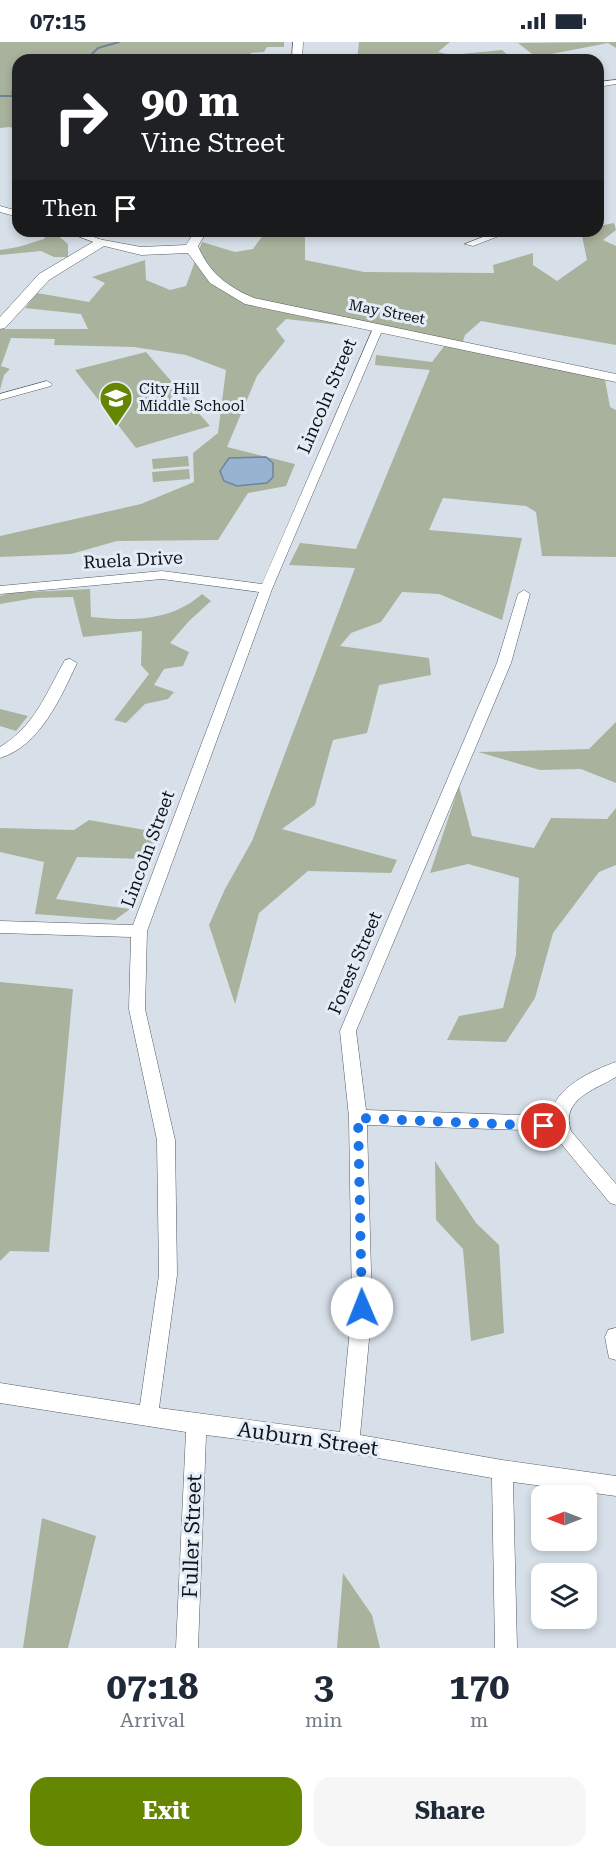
<!DOCTYPE html>
<html lang="en">
<head>
<meta charset="utf-8">
<style>
  :root { --surface:#fff; --page:#f6f6f7; --text:#1f2937; --muted:#747a83; --accent:#658601 }
  body { margin:0; font-family:"Roboto Serif",serif; background:var(--page); color:var(--text); height:100vh; display:flex; flex-direction:column; font-size:22px; white-space:nowrap }
  * { box-sizing:border-box; margin:0 }
  p { font-size:20px; color:var(--muted) }
  .icon { flex:none; width:33px; height:33px; fill:none; stroke:currentColor; stroke-width:2; stroke-linecap:round; stroke-linejoin:round }
  .map { position:relative; height:1606px; overflow:hidden }
  .details { display:flex; flex-direction:column; background:var(--surface); flex:1 }
  .details>* { flex:none }
  .hud { position:absolute; left:12px; top:12px; width:592px; height:183px; border-radius:18px; box-shadow:0 3px 9px #0003; background:#202124; color:#fff; overflow:hidden }
  .needle { width:39px; rotate:270deg }
  .fabs { position:absolute; left:531px; top:1443px; display:grid; gap:12px }
  .fabs a { display:grid; place-items:center; width:66px; height:66px; border-radius:12px; background:var(--surface); box-shadow:0 3px 9px #0003; font-size:30px }
  .pin { position:absolute; display:grid; place-items:center; width:51px; height:51px; color:#fff; margin:-26px; border:3px solid #fff; border-radius:50%; box-shadow:0 2px 6px #0007 }
  .me { position:absolute; width:66px; margin:-33px; rotate:359deg; stroke-linejoin:round; filter:drop-shadow(0 0 4px #0008) }
  .turn { display:flex; align-items:center; gap:21px; height:126px; padding:0 30px; font-size:27px }
  .turn .icon { width:78px; height:78px; stroke-width:2.5 }
  .turn b { display:block; font-size:42px; line-height:51px }
  .then { display:flex; align-items:center; height:57px; padding:0 30px; background:#0003; gap:12px; font-size:22px }
  .eta { display:flex; justify-content:space-evenly; align-items:center; height:102px; text-align:center }
  .eta b { font-size:36px; font-weight:700; line-height:42px }
  .cta { display:flex; gap:12px; margin-top:auto; padding:12px 30px }
  .cta a { flex:1; height:69px; border-radius:18px; background:var(--accent); color:#fff; font-size:24px; font-weight:700; line-height:69px; text-align:center }
  .cta a+a { background:var(--page); color:var(--text) }
  .status { display:flex; justify-content:space-between; align-items:center; height:42px; padding:0 30px; background:var(--surface); direction:ltr }
  .status svg { height:16px; fill:currentColor }
  .map>svg:first-child { display:block }
</style>
</head>
<body>
<div class="status"><b>07:15</b><svg viewBox="0 0 49 12"><path d="M0 12V9h3v3zM5 12V6h3v6zM10 12V3h3v9zM15 12V0h3v12zM26 1h20v11H26zM47 4h2v5h-2z"/></svg></div>
<div class="map">
<svg width="616" height="1606" viewBox="0 0 616 1606">
  <rect width="100%" height="100%" fill="#d7e0e9"/>
  <path fill="#a9b29c" d="M0,0H284V5H267L264,10L251,11L250,18H18V88L10,85L0,86Z
    M359,0H450L438,10L451,13L502,8L511,16L357,18Z
    M616,0V6L608,1L536,15L518,1Z
    M614,181L616,188L603,198L616,204V303L481,279L465,293L461,305L605,338L610,365L616,368V515L542,514L536,470L526,464L443,456L429,488L522,496L502,578L439,552L402,550L381,580L351,591L340,604L429,616L431,633L379,643L367,691L333,698L315,763L282,787L397,818L391,831L308,829L259,871L235,962L209,883L225,847L252,799L355,526L289,523L300,501L356,507L430,328L375,323L376,313L432,320L445,303L366,286L286,277L276,287L285,299L257,334L227,405L295,422L286,444L248,451L218,498L117,499L71,512L0,515V494L141,462L194,440L193,411L218,391L226,328L186,313L134,305L54,303L55,297L11,296L1,324L10,327L4,333L0,348V287H88L81,272L25,266L37,251L89,260L105,241L92,235L145,218L146,238L170,248L186,244L202,200L235,210L253,207L266,189H305V218L364,230L494,231L493,223L533,211V223L557,239L587,218L581,189H598L599,184Z
    M47,190L56,192L68,202V215H54L41,209L0,213V208L18,205L44,197Z
    M146,310L210,384L136,406L75,328Z
    M188,414L189,424L153,427L152,417Z
    M189,427L190,437L153,440L152,430Z
    M90,547L91,575C131,579 170,580 202,552L211,559L189,579L170,601L189,610L183,624L164,627L154,643L174,650L168,657L145,662L126,681L114,678L149,632L141,623L142,589L83,595L73,555L35,556L0,562V554L9,551Z
    M0,667L28,674L16,689L0,684Z
    M616,680V741L581,727L540,728L478,710L589,707Z
    M459,744L472,794L534,806L551,776L607,777L616,766V823L599,830L553,891L535,956L506,1000L447,998L459,974L503,966L516,913L519,836L468,822L430,831Z
    M89,778L162,791L144,817L77,815L56,857L130,867L115,878L35,872L44,820L0,810V786L74,788Z
    M0,940L73,947L49,1210L10,1209L0,1219Z
    M435,1119L476,1181L499,1203L504,1291L471,1299L463,1207L436,1178Z
    M42,1476L96,1494L68,1606H23Z
    M343,1531L372,1573L380,1606H337Z"/>
  <path fill="#96b3d2" stroke="#6e849a" stroke-width="1.5" d="M266,415L273,421V435L267,441L237,444L224,439L220,429L229,416Z"/>
  <g fill="none" stroke-linecap="round" stroke-linejoin="round">
    <path stroke="#6e849a" stroke-width="2" d="M86,18L98,6L119,0
      M0,54H15L12,50L18,46"/>
    <g stroke="#535b63" stroke-width="1">
      <path id="minor" d="M616,38V42L598,45V40Z
        M0,164L18,169V175L0,170Z
        M64,189H78L107,200L99,202Z
        M498,189H512L473,204L465,202Z
        M375,282L384,284L272,547L147,889L145,967L175,1098L177,1233L159,1366L340,1390L352,1266L349,1075L340,989L497,621L518,552L524,548L530,552L511,621L356,989L366,1068L551,1074C553,1046 593,1028 616,1020V1035C594,1048 560,1058 571,1089L616,1142V1163L610,1161L558,1098L554,1089L367,1083L372,1266L360,1393L502,1418L616,1434V1454L513,1440L517,1606H495L492,1436L349,1411L206,1393L198,1606H176L186,1390L0,1361V1341L140,1363L159,1233L157,1098L129,967L131,895L0,891V879L133,883L259,550L162,537L0,552V544L162,529L262,542Z
        M47,339L52,342L51,344L0,358V352Z
        M70,617L77,621C61,655 40,704 0,716V705C35,684 46,651 65,618Z
        M615,1286H616V1318L609,1316L605,1295L608,1288Z"/>
    </g>
    <g stroke="#535b63" stroke-width="1">
      <path id="tertiary" d="M293,0H303L302,18H292Z
        M195,189H207L198,204C209,231 228,245 254,256L616,332V340L245,262L210,241L188,211L141,213L104,204L49,238L5,286L0,287V275L39,232L98,197L141,205L186,203Z"/>
    </g>
    <use href="#minor" fill="#fff" fill-rule="evenodd"/>
    <use href="#tertiary" fill="#fff" fill-rule="evenodd"/>
  </g>
  <g fill="none" stroke-linecap="round" stroke-linejoin="round">
    <path stroke="#1a73e8" stroke-width="10" stroke-dasharray="0 18" d="M362,1266L358,1076L544,1084"/>
  </g>
  <defs>
    <g id="school-pin" transform="scale(1.725)"><path d="M0 17L-7.5 6A9.5 9.5 0 1 1 7.5 6Z" fill="#658601" stroke="#e4edf7"/><path d="M0-5L7-2L0 1L-7-2ZM-4 1L0 2.5L4 1V4Q0 6-4 4Z" fill="#fff"/></g>
  </defs>
  <g fill-rule="evenodd">
    <use href="#school-pin" x="116" y="356"/>
  </g>
  <g text-anchor="middle" stroke-width="6" stroke-linejoin="round" paint-order="stroke">
    <g font-size="15" fill="#111518" stroke="#e4edf7">
      <text transform="translate(387 270) rotate(11)" y="5">May Street</text>
    </g>
    <g font-size="15" fill="#111518" stroke="#e4edf7" text-anchor="start">
      <text x="139" y="352">City Hill<tspan x="139" dy="17">Middle School</tspan></text>
    </g>
    <g font-size="18" fill="#111518" stroke="#e4edf7">
      <text transform="translate(327 354) rotate(-67)" y="6">Lincoln Street</text>
      <text transform="translate(133 518) rotate(-3)" y="6">Ruela Drive</text>
      <text transform="translate(148 807) rotate(-70)" y="6">Lincoln Street</text>
      <text transform="translate(355 921) rotate(-67)" y="6">Forest Street</text>
    </g>
    <g font-size="21" fill="#111518" stroke="#e4edf7">
      <text transform="translate(308 1397) rotate(8)" y="7">Auburn Street</text>
      <text transform="translate(192 1494) rotate(-88)" y="7">Fuller Street</text>
    </g>
  </g>
</svg>
<div class="fabs">
<a><svg class="needle" viewBox="-14 -14 28 28"><path d="M0-13l5 13h-10z" fill="#e53935"/><path d="M0 13l5-13h-10z" fill="#747a83"/></svg></a>
<a><svg class="icon" aria-label="layers" viewBox="0 0 24 24"><path d="M12 4l9 5-9 5-9-5zM3 14l9 5 9-5"/></svg></a>
</div>
<div class="pin" style="left:544px;top:1084px;background:#d93025"><svg class="icon" aria-label="arrive" viewBox="0 0 24 24"><path d="M6 21V4h12l-3 4 3 4H6"/></svg></div>
<svg class="me" style="left:362px;top:1266px" viewBox="-20 -20 40 40"><circle r="19" fill="#fff"/><path d="M0-13L10 11 0 6-10 11z" fill="#1a73e8"/></svg>
<div class="hud">
<div class="turn"><svg class="icon" aria-label="right" viewBox="0 0 24 24"><path d="M7 20v-9h11M14 6l5 5-5 5"/></svg><div><b>90 m</b>Vine Street</div></div>
<div class="then">Then<svg class="icon" aria-label="arrive" viewBox="0 0 24 24"><path d="M6 21V4h12l-3 4 3 4H6"/></svg></div>
</div>
</div>
<section class="details">
<div class="eta">
<div><b>07:18</b><p>Arrival</p></div>
<div><b>3</b><p>min</p></div>
<div><b>170</b><p>m</p></div>
</div>
<div class="cta"><a>Exit</a><a>Share</a></div>
</section>
</body>
</html>
